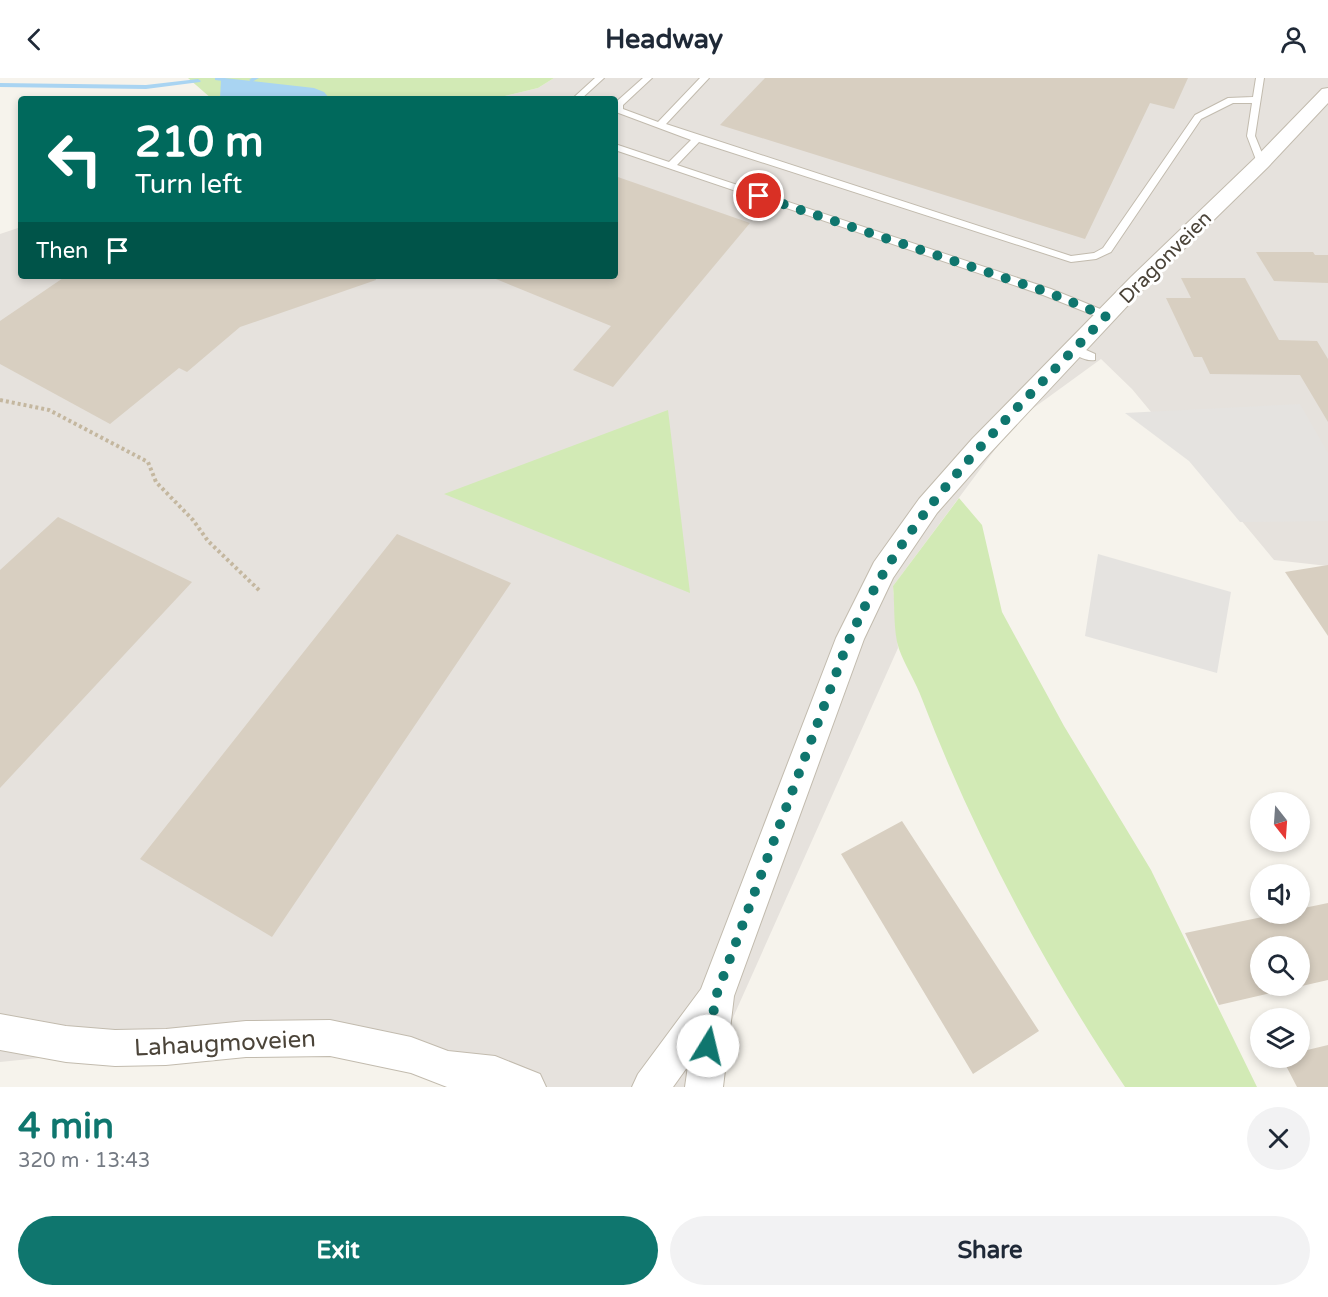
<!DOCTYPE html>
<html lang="en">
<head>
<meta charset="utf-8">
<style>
  :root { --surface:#fff; --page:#f2f2f3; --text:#1f2937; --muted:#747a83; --accent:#0f766e }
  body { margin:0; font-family:"Varela Round",sans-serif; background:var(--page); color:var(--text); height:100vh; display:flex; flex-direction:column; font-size:22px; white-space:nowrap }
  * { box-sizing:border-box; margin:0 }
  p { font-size:20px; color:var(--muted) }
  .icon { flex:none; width:33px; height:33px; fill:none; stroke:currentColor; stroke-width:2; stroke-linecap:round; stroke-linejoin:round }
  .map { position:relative; height:1009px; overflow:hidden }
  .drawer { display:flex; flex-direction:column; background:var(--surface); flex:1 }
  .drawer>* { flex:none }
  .guide { position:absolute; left:18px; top:18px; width:600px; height:183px; border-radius:6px; box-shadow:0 3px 9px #0003; background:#00695c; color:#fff; overflow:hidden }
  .needle { width:39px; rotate:163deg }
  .buttons { position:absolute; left:1250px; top:714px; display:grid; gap:12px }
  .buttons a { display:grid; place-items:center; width:60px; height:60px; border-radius:50%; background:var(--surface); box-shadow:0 3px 9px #0003; font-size:30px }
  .pin { position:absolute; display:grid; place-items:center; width:51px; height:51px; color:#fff; margin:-26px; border:3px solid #fff; border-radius:50%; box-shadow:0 2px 6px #0007 }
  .me { position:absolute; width:66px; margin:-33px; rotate:9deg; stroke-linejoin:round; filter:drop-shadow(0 0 4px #0008) }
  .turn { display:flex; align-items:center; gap:21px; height:126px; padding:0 18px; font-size:27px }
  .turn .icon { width:78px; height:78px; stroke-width:2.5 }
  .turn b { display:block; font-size:42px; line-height:51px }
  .then { display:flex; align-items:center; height:57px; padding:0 18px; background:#0003; gap:12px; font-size:22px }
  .round { display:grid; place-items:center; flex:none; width:63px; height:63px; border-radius:32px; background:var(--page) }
  .head { display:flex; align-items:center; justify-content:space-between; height:102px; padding:0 18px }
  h1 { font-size:36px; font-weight:700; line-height:45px; color:var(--accent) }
  .primary-button { display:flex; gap:12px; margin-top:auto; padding:12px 18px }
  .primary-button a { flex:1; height:69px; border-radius:36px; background:var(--accent); color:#fff; font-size:24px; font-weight:700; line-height:69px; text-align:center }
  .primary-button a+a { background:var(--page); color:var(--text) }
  header { display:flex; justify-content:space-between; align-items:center; height:78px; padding:0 18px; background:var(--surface); font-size:27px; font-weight:700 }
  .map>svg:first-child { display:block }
</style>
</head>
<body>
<header><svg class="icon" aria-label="back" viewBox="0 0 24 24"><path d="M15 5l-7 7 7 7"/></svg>Headway<svg class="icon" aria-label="person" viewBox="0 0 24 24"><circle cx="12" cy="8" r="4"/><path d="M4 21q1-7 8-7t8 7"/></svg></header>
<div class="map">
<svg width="1328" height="1009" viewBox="0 0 1328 1009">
  <rect width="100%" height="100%" fill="#f6f3ec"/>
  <path fill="#e6e2dd" d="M554,0H1328V488L1274,482L1132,311L1101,281L1017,342L893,508L898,570L702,1009H520L418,971L69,977L0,984V156L21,149V198H615V21H493L538,10Z"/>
  <path fill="#d2eab5" d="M188,0H554L538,10L493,21H212Z
    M668,332L690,515L444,416Z
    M959,420L982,447L1002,534L1064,648L1151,792L1257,1009H1125C1044,888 974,757 922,621C916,604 905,588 899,571C893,553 895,527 893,508Z"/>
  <path fill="#e5e3e0" d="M1300,326L1328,375V443L1240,444L1189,383L1125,335Z
    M1098,476L1231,514L1217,595L1085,558Z"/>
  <path fill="#a9d4f2" d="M224,0L314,10L324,14L330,21H220L221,2Z"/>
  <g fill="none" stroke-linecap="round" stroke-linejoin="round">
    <path fill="#a9d4f2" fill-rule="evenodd" d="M215,0H225L226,1L223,3L215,2Z
      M252,0H259L252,4L249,2Z
      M198,1L201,3L200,4L146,11L0,9V5L146,7Z"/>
  </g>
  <path fill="#d8cfc1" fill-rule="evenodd" d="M765,0H1188L1174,31L1150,25L1085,161L720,47Z
    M615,98L750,145L613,309L573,292L611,248L491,199L615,198Z
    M1256,174H1313L1315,177H1328V205L1274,203Z
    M66,198H375L376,202L240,249L187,294L179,290L110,346L0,286V243Z
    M1181,200H1245L1279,262L1317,263L1328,281V344L1300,297L1210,296L1202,279H1194L1166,220H1191Z
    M58,439L192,504L0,710V492Z
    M397,456L511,505L272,859L140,781Z
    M1328,487V558L1285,494Z
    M902,743L1039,953L973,996L841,776Z
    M1328,825V902L1219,927L1185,855L1277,836H1299V831ZM1260,868H1299V908H1260Z
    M1328,967V1009H1297L1282,980H1299V974Z"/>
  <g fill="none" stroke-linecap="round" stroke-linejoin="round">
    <g stroke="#c2bbae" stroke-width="2">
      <path id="lane" d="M595,0H604L581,21H572Z
        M643,0H652L623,27V31L658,44L700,0H709L666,46L1071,178L1094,175L1103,170L1195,37L1228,20L1253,19L1256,0H1264L1255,58L1266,85L1258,87L1247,58L1252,25H1233L1201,41L1111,174L1096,181L1071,184L699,64L677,87L1051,211L1110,235V241L1106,242L1043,217L615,72V66L669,84L691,62L616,34V24Z
        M1075,267L1095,276V282C1087,284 1074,277 1069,271Z"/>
    </g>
    <g stroke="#c2bbae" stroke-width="2">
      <path id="street" d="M1328,10V25L1268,89L1145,209L990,375L937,435L893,500L864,561L734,918L723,1009H685L688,988L673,1009H632L638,996L701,911L836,560L874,484L919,421L972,361L1131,199L1254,81L1322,11Z
        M0,936L66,948L115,952L166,951L246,943L330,942L411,959L448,973L495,978L540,996L546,1009H447L411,995L330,978L246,979L166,987L115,988L66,984L0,972Z"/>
    </g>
    <path stroke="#c4b79f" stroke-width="4" stroke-dasharray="3 3" stroke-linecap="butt" d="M0,322L49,332L148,384L156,404L193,442L208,463L261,514"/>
    <use href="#lane" fill="#fff" fill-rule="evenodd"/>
    <use href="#street" fill="#fff" fill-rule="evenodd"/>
  </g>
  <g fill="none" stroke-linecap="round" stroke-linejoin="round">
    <path stroke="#0f766e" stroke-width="10" stroke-dasharray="0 18" d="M708,968L716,918L843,577C897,438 1006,344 1106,238L1047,214L759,118"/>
  </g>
  <g text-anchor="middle" stroke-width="6" stroke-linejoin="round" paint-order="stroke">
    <g font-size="20" fill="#4b4439" stroke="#fff">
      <text transform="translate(1165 179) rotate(-45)" y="7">Dragonveien</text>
    </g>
    <g font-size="24" fill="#4b4439" stroke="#fff">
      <text transform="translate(225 965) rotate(-3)" y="8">Lahaugmoveien</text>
    </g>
  </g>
</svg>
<div class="buttons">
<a><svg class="needle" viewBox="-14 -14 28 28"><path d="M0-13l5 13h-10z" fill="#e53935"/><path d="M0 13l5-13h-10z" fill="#747a83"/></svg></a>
<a><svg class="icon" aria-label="sound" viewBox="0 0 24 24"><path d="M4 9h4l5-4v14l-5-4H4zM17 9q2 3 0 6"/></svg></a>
<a><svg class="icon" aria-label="search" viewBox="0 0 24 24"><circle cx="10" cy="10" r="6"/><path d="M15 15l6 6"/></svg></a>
<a><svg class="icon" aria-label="layers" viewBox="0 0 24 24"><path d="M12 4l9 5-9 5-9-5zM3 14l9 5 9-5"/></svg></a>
</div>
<div class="pin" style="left:759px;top:118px;background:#d93025"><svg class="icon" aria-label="arrive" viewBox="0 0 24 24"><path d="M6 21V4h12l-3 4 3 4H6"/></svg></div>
<svg class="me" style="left:708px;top:968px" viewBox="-20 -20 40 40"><circle r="19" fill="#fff"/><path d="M0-13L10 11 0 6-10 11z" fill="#0f766e"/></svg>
<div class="guide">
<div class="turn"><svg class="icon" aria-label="left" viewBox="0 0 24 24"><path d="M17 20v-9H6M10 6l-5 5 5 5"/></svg><div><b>210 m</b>Turn left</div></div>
<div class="then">Then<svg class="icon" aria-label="arrive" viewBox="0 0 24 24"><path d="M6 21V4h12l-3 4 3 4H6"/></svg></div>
</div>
</div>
<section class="drawer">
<div class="head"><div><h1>4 min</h1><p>320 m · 13:43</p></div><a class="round"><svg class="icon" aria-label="close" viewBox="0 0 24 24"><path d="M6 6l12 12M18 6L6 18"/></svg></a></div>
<div class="primary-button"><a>Exit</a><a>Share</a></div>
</section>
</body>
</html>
